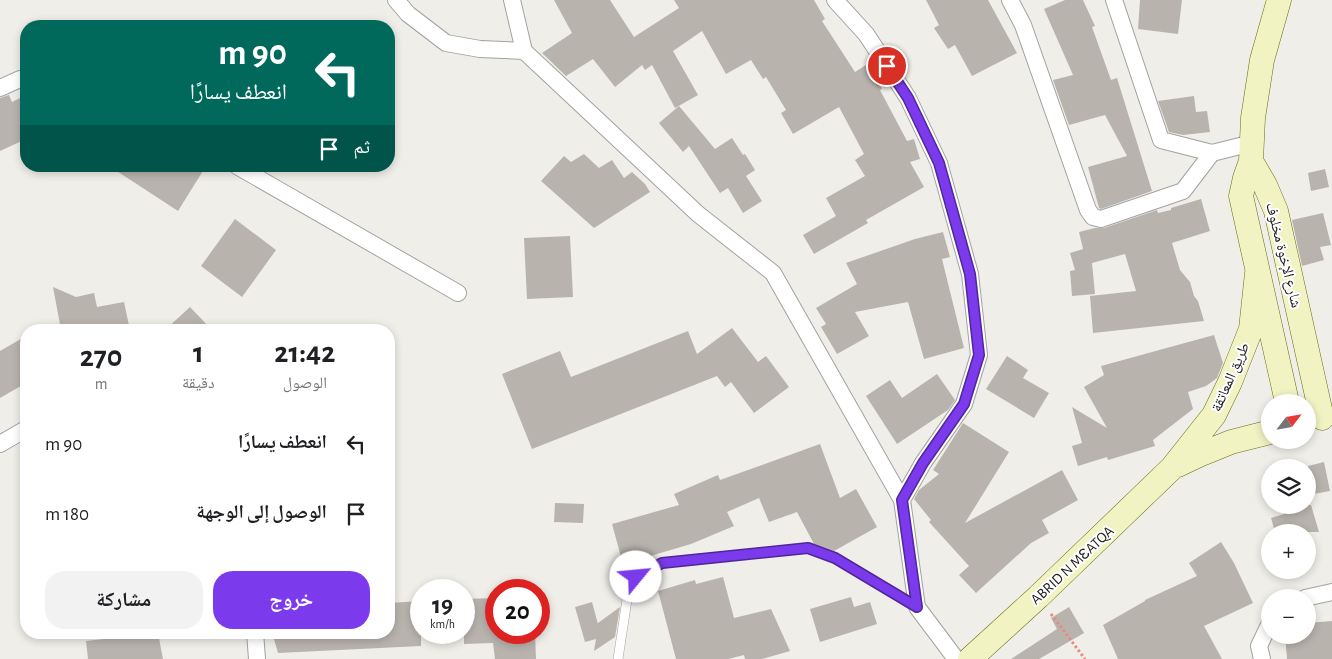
<!DOCTYPE html>
<html lang="ar">
<head>
<meta charset="utf-8">
<style>
  :root { --surface:#fff; --page:#f2f2f2; --text:#202124; --muted:#757577; --accent:#7c3aed }
  body { margin:0; font-family:"Alegreya Sans","Noto Naskh Arabic",sans-serif; background:var(--page); color:var(--text); direction:rtl; height:100vh; display:flex; flex-direction:column; font-size:19px; white-space:nowrap }
  * { box-sizing:border-box; margin:0 }
  p { font-size:16px; color:var(--muted) }
  .icon { flex:none; width:28px; height:28px; fill:none; stroke:currentColor; stroke-width:2; stroke-linecap:round; stroke-linejoin:round }
  .map { position:relative; flex:1; overflow:hidden; direction:ltr }
  .side { position:absolute; left:20px; top:324px; width:375px; height:315px; display:flex; flex-direction:column; background:var(--surface); border-radius:20px; box-shadow:0 2px 8px #0003; direction:rtl }
  .side>* { flex:none }
  .guide { position:absolute; left:20px; top:20px; width:375px; height:152px; border-radius:20px; box-shadow:0 2px 8px #0003; direction:rtl; background:#00695c; color:#fff; overflow:hidden }
  .needle { width:32px; rotate:59deg }
  .tools { position:absolute; left:1261px; top:394px; display:grid; gap:10px }
  .tools a { display:grid; place-items:center; width:55px; height:55px; border-radius:50%; background:var(--surface); box-shadow:0 2px 8px #0003; font-size:25px }
  .speed { position:absolute; left:410px; top:579px; display:flex; gap:10px; font-size:25px; font-weight:700; text-align:center }
  .speed>* { display:grid; place-content:center; width:65px; height:65px; border-radius:50%; background:var(--surface); box-shadow:0 2px 8px #0003; line-height:1 }
  .speed small { font-size:12px; font-weight:400 }
  .speed .limit { border:8px solid #d22; background:#fff; color:#111 }
  .pin { position:absolute; display:grid; place-items:center; width:42px; height:42px; color:#fff; margin:-21px; border:2px solid #fff; border-radius:50%; box-shadow:0 1px 5px #0007 }
  .me { position:absolute; width:55px; margin:-28px; rotate:62deg; stroke-linejoin:round; filter:drop-shadow(0 0 4px #0008) }
  .turn { display:flex; align-items:center; gap:18px; height:105px; padding:0 25px; font-size:22px }
  .turn .icon { width:65px; height:65px; stroke-width:2.5 }
  .turn b { display:block; font-size:35px; line-height:42px }
  .then { display:flex; align-items:center; height:48px; padding:0 25px; background:#0003; gap:10px; font-size:19px }
  .eta { display:flex; justify-content:space-evenly; align-items:center; height:85px; text-align:center }
  .eta b { font-size:30px; font-weight:700; line-height:35px }
  .action { display:flex; gap:10px; margin-top:auto; padding:10px 25px }
  .action a { flex:1; height:58px; border-radius:20px; background:var(--accent); color:#fff; font-size:20px; font-weight:700; line-height:58px; text-align:center }
  .action a+a { background:var(--page); color:var(--text) }
  ul { padding:0; list-style:none }
  li { display:flex; align-items:center; gap:15px; height:70px; padding:0 25px }
  li div { flex:1 }
  li b { display:block; font-size:19px }
  li em { font-style:normal }
  .map>svg:first-child { display:block }
</style>
</head>
<body>
<div class="map">
<svg width="1332" height="659" viewBox="0 0 1332 659">
  <rect width="100%" height="100%" fill="#f0eee9"/>
  <path fill="#b9b3ae" d="M554,0H610L634,37L679,8L674,0H814L825,19L822,21L855,72L866,65L882,89L880,90L907,141L914,139L920,159L910,162L924,187L866,220L868,223L814,254L803,235L836,216L826,198L865,176L855,160L864,154L839,107L793,134L781,113L786,110L766,77L763,79L751,60L726,74L702,31L673,51L698,95L675,108L652,65L645,70L642,65L615,87L593,59L566,76L542,53L572,33Z
    M926,0H988L1017,53L972,76L955,45L948,49L934,28L939,25Z
    M1065,0H1083L1095,26L1092,27L1111,80L1117,78L1152,191L1101,209L1099,208L1088,167L1127,156L1105,115L1069,125L1053,80L1073,75L1044,9Z
    M1140,0H1182L1178,34L1138,29Z
    M9,95L12,102L26,95V139L0,151V98Z
    M1194,96L1196,112L1207,111L1210,132L1183,135L1169,132L1158,101Z
    M679,106L715,149L732,138L743,155L745,154L755,170L746,176L762,201L743,213L728,188L720,193L689,146L683,152L659,123Z
    M584,154L599,168L612,160L624,178L632,172L645,184L650,192L594,228L541,181L564,156L571,162Z
    M109,166H206L178,211Z
    M1325,169L1329,187L1311,191L1308,173Z
    M1201,199L1210,231L1172,243L1180,270L1190,282L1194,296L1198,301L1204,321L1093,333L1090,296L1136,291L1125,254L1092,263L1095,294L1072,296L1070,271L1075,270L1070,253L1083,249L1079,232L1095,228H1104L1157,210L1158,213L1171,210V208Z
    M1323,213L1331,245L1320,247L1324,260L1302,266L1292,220Z
    M235,219L276,250L242,297L201,266Z
    M943,232L950,257L942,259L964,348L924,359L908,302L855,312L869,336L837,354L821,327L826,324L816,308L857,284L846,263L915,239Z
    M570,236L573,297L527,299L524,238Z
    M53,287L76,297L94,293L97,307L124,302L130,330H61Z
    M190,307L212,330H165Z
    M732,328L758,362L766,356L789,387L754,413L731,382L725,387L717,376L532,449L502,374L560,351L571,377L688,331L697,354Z
    M1214,335L1223,363L1217,378L1206,386L1188,392L1193,409L1153,440L1155,446L1108,460L1107,457L1078,466L1072,446L1082,443L1072,407L1107,428L1084,387L1104,375L1101,366Z
    M26,336V383L0,398V351Z
    M1007,356L1028,370L1023,378L1049,393L1034,418L986,389Z
    M937,374L955,400L948,410L897,444L866,396L890,380L902,398Z
    M963,423L1009,452L965,523L1062,470L1078,500L1042,520L1049,533L1031,543L976,593L959,575L969,566L929,522L931,520L914,499L919,490L939,474L933,470Z
    M820,444L840,498L856,489L877,527L834,551L814,544L797,512L769,522L759,498L727,512L734,526L691,544L623,564L612,524L679,505L674,494L718,475L720,480Z
    M1324,462L1330,491L1308,495V466Z
    M555,503L584,504L583,523L554,522Z
    M1282,505H1311L1319,532H1275L1271,518L1284,514Z
    M1221,542L1234,563L1253,603L1204,626L1222,659H1118L1103,625L1145,601V600L1197,576L1189,563Z
    M723,577L734,618L771,609L790,651L762,659H745L744,655L728,659H676L658,591L695,580L696,584Z
    M851,597L854,607L870,602L877,624L820,642L810,609Z
    M496,598V632H535L536,659H495L493,643L464,644V599Z
    M421,601V646L278,653L272,632H389V603Z
    M592,602L598,624V623L620,607L615,637L594,651L596,639L585,642L575,607Z
    M1069,607L1084,633L1039,659H1011L1057,629L1051,618Z
    M1332,621V659H1287L1285,635H1308V623Z
    M158,633L163,659H88L86,641Z"/>
  <g fill="none" stroke-linecap="round" stroke-linejoin="round">
    <g stroke="#a2a2a2" stroke-width="10">
      <path id="lane" d="M618,659L628,593L636,577L662,563L808,548L835,558L917,607"/>
    </g>
    <g stroke="#a2a2a2" stroke-width="18">
      <path id="street" d="M396,0L408,14L446,43L480,49L524,51
        M512,0L524,51L698,214L773,273L902,500
        M835,0L866,34L908,98L939,163L970,274L979,355L964,404L923,463L902,500L917,607L956,659
        M1010,0L1023,25L1088,210L1093,217L1101,219L1183,191L1212,153
        M1114,0L1161,140L1212,153L1252,143
        M0,88L20,79H26
        M237,166L458,293
        M0,444L26,429
        M1305,598L1332,592
        M255,632L257,659
        M1262,659L1259,646L1270,623"/>
    </g>
    <g stroke="#656e11" stroke-width="25">
      <path id="secondary" d="M1279,0L1262,60L1253,118L1251,161L1245,178L1241,196L1287,402
        M1251,161L1265,185L1276,211L1322,418
        M1178,465L1199,455L1231,442L1270,432
        M970,659L1038,597L1172,468L1214,415L1230,382L1251,329L1257,273"/>
    </g>
    <path stroke="#eb897f" stroke-width="3" stroke-dasharray="2.5 2.5" stroke-linecap="butt" d="M1051,614L1085,659"/>
    <use href="#lane" stroke="#fff" stroke-width="9"/>
    <use href="#street" stroke="#fff" stroke-width="16"/>
    <use href="#secondary" stroke="#f1f3c3" stroke-width="24"/>
  </g>
  <g fill="none" stroke-linecap="round" stroke-linejoin="round">
    <g stroke="#51269a" stroke-width="12">
      <path id="route" d="M636,577L662,563L808,548L835,558L917,607L902,500L923,463L964,404L979,355L970,274L939,163L908,98L887,66"/>
    </g>
    <use href="#route" stroke="#7c3aed" stroke-width="9"/>
  </g>
  <g text-anchor="middle" stroke-width="4" stroke-linejoin="round" paint-order="stroke">
    <g font-size="15" fill="#212121" stroke="#fff">
      <text transform="translate(1284 255) rotate(76)" y="5">شارع الإخوة مخلوف</text>
      <text transform="translate(1230 377) rotate(-66)" y="5">طريق المعاتقة</text>
      <text transform="translate(1072 565) rotate(-43)" y="5">ABRID N MƐATQA</text>
    </g>
  </g>
</svg>
<div class="tools">
<a><svg class="needle" viewBox="-14 -14 28 28"><path d="M0-13l5 13h-10z" fill="#e53935"/><path d="M0 13l5-13h-10z" fill="#757577"/></svg></a>
<a><svg class="icon" aria-label="layers" viewBox="0 0 24 24"><path d="M12 4l9 5-9 5-9-5zM3 14l9 5 9-5"/></svg></a>
<a>+</a>
<a>−</a>
</div>
<div class="speed"><div>19<small>km/h</small></div><div class="limit">20</div></div>
<div class="pin" style="left:887px;top:66px;background:#d93025"><svg class="icon" aria-label="arrive" viewBox="0 0 24 24"><path d="M6 21V4h12l-3 4 3 4H6"/></svg></div>
<svg class="me" style="left:636px;top:577px" viewBox="-20 -20 40 40"><circle r="19" fill="#fff"/><path d="M0-13L10 11 0 6-10 11z" fill="#7c3aed"/></svg>
<div class="guide">
<div class="turn"><svg class="icon" aria-label="left" viewBox="0 0 24 24"><path d="M17 20v-9H6M10 6l-5 5 5 5"/></svg><div><b>90 m</b>انعطف يسارًا</div></div>
<div class="then">ثم<svg class="icon" aria-label="arrive" viewBox="0 0 24 24"><path d="M6 21V4h12l-3 4 3 4H6"/></svg></div>
</div>
<section class="side">
<div class="eta">
<div><b>21:42</b><p>الوصول</p></div>
<div><b>1</b><p>دقيقة</p></div>
<div><b>270</b><p>m</p></div>
</div>
<ul>
<li><svg class="icon" aria-label="left" viewBox="0 0 24 24"><path d="M17 20v-9H6M10 6l-5 5 5 5"/></svg><div><b>انعطف يسارًا</b></div><em>90 m</em></li>
<li><svg class="icon" aria-label="arrive" viewBox="0 0 24 24"><path d="M6 21V4h12l-3 4 3 4H6"/></svg><div><b>الوصول إلى الوجهة</b></div><em>180 m</em></li>
</ul>
<div class="action"><a>خروج</a><a>مشاركة</a></div>
</section>
</div>
</body>
</html>
